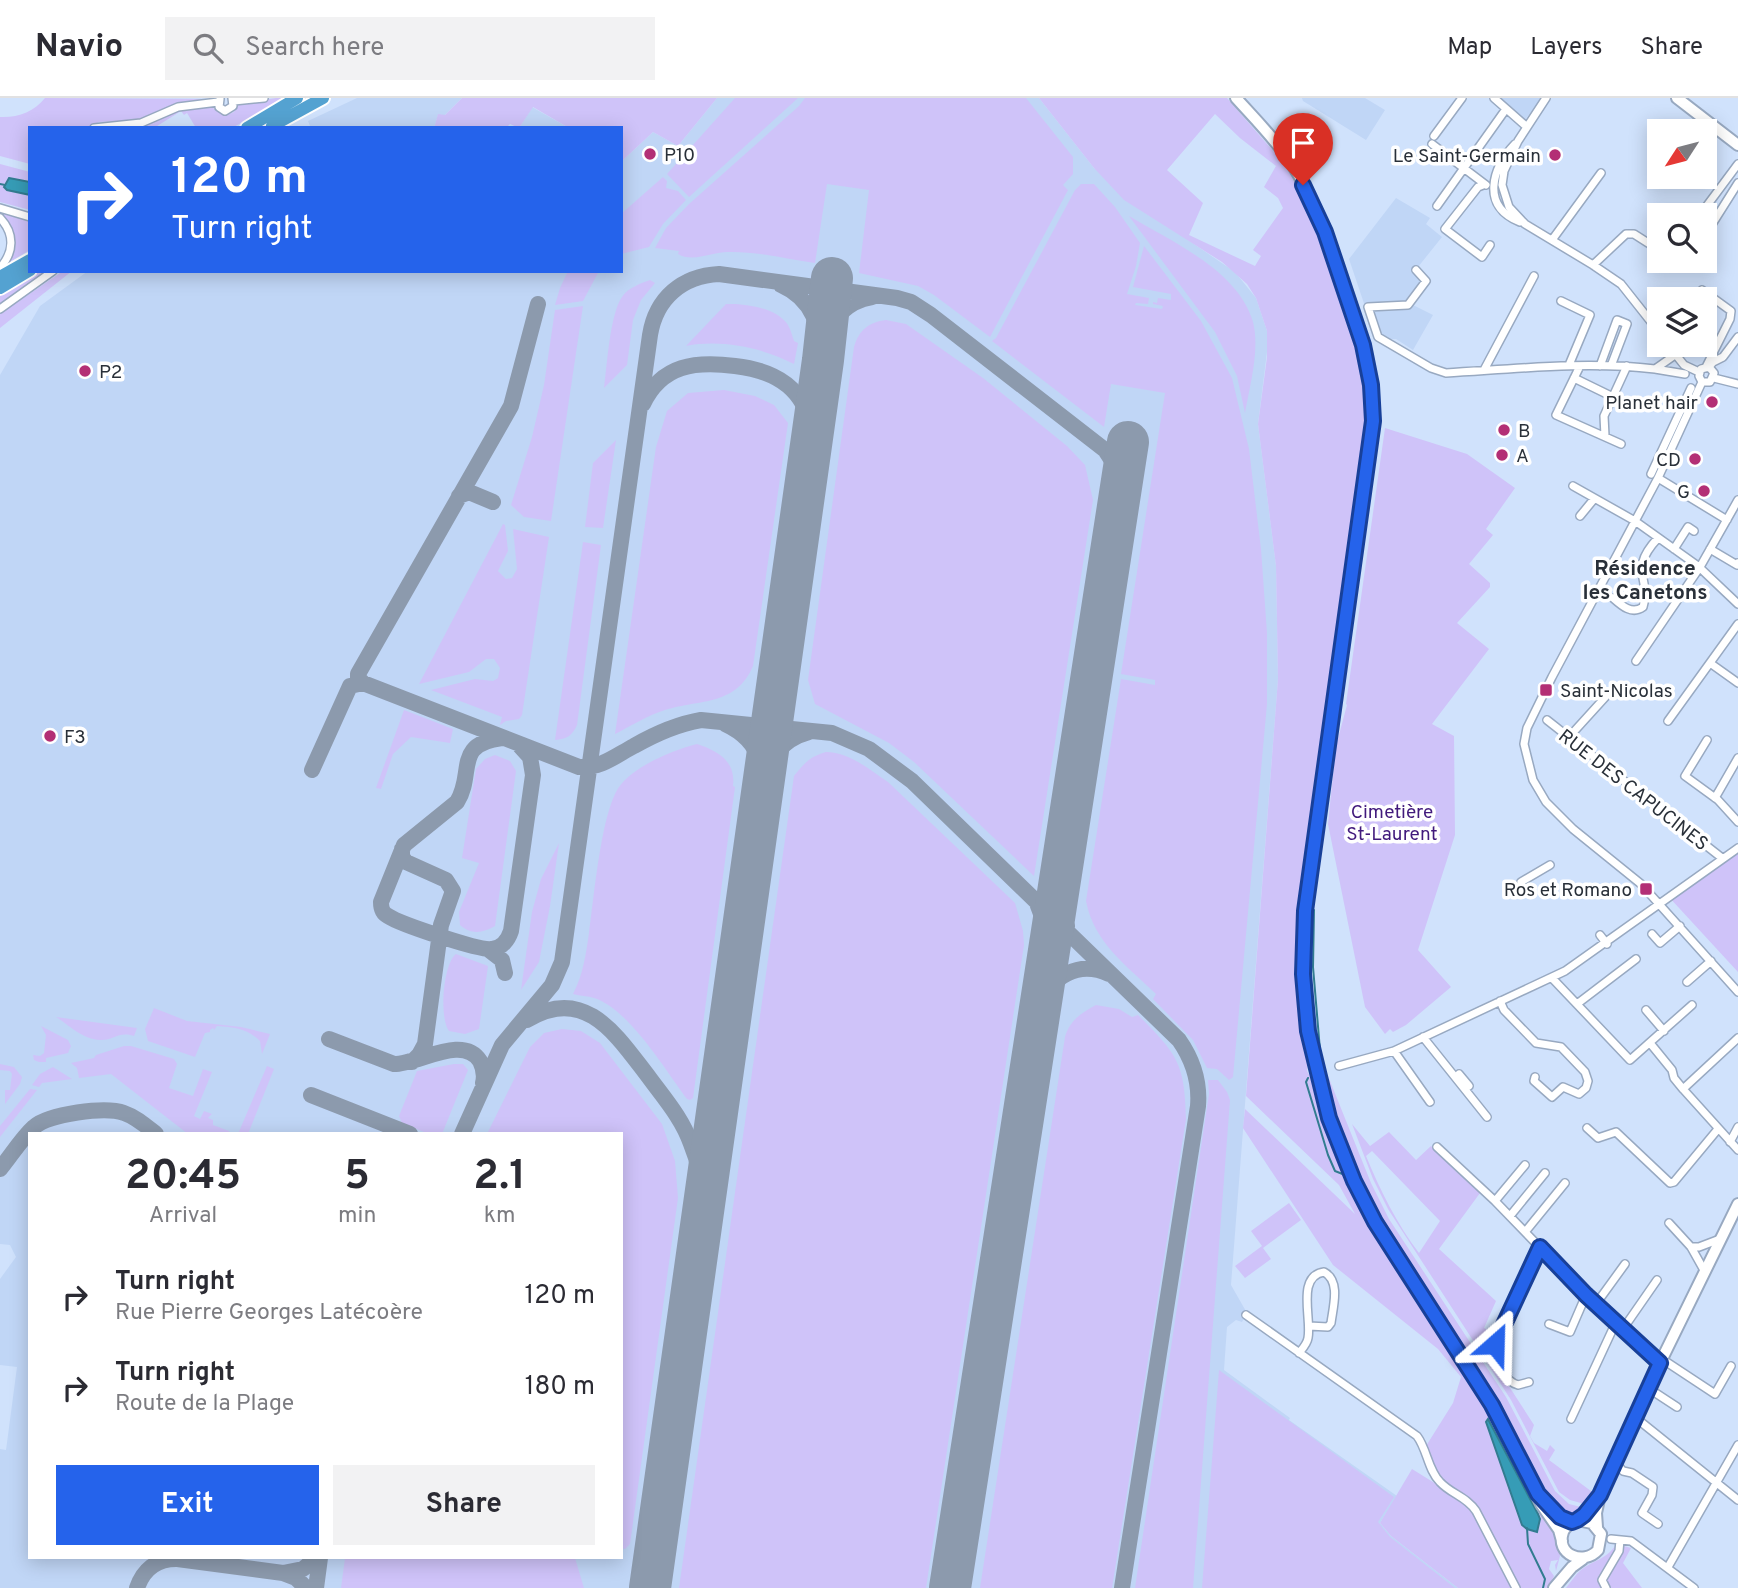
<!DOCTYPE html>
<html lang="en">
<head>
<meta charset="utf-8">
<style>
  :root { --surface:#fff; --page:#f2f2f3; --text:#2b2b33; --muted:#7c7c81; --line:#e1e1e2; --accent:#2563eb }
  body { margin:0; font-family:Overpass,sans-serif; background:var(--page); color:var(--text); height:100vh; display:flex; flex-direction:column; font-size:26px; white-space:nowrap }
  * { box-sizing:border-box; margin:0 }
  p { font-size:23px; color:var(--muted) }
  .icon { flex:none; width:38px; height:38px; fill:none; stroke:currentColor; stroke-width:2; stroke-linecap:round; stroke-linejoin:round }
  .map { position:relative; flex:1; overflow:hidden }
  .panel { position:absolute; left:28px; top:1034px; width:595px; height:427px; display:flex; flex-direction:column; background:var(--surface); border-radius:0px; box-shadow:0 4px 18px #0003 }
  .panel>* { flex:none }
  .banner { position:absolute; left:28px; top:28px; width:595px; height:147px; border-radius:0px; box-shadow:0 4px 18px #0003; background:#2563eb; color:#fff; overflow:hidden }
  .needle { width:46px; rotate:234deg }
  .controls { position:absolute; left:1647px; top:21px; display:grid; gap:14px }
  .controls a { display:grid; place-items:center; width:70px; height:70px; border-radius:0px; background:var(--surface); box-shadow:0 4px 18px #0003; font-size:35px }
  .pin { position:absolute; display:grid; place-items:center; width:60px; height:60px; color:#fff; margin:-72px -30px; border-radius:50% 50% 50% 0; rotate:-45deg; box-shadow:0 0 7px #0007 }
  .pin .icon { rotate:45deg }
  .me { position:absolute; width:77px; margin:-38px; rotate:25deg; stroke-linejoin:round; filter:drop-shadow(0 0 5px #0008) }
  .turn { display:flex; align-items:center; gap:24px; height:147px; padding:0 28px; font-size:32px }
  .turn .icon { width:91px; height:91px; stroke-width:2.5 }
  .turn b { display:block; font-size:49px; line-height:60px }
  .eta { display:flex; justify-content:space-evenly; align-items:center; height:119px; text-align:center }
  .eta b { font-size:42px; font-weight:700; line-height:49px }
  .primary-button { display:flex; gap:14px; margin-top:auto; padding:14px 28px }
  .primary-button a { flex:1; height:80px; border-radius:0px; background:var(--accent); color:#fff; font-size:28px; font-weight:700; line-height:80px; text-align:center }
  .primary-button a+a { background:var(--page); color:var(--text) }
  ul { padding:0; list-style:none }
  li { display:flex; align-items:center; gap:21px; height:91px; padding:0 28px }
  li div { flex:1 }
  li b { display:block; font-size:26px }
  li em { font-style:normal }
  header { display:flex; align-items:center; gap:42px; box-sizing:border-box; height:98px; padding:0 35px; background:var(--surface); border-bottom:2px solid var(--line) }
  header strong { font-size:33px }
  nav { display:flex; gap:38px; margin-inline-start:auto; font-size:24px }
  .search { width:490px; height:63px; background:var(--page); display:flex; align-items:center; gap:18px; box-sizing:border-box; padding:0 24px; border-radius:0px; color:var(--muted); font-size:26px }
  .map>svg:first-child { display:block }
</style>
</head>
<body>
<header>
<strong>Navio</strong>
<div class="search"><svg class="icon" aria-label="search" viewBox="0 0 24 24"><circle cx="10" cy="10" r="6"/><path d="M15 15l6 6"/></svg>Search here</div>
<nav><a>Map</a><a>Layers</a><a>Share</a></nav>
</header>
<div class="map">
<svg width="1738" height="1490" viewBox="0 0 1738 1490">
  <rect width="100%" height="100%" fill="#d0e2fc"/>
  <path fill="#c0d6f6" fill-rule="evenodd" d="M357,0H462L445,17H438L434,30H307L310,28L308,23Z
    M717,0H1039L1094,70L1191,144L1235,174L1256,200L1267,233L1268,246L1258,326L1276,468L1278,581L1231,1187L1247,1215L1242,1224L1236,1222L1227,1229L1224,1272L1290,1320L1289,1322L1397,1398L1380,1425L1391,1438L1458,1490H0V1351L6,1352L17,1269L0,1267V1181L16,1159L10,1147L0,1146V277L40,208L88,173H621V64L653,34L678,48ZM30,1036H621V1460H30Z
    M1302,0H1365L1385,12L1366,42L1303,3Z
    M1498,0H1542L1524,23Z
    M532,9L569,30H519Z
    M1396,100L1430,120L1426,126L1442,139L1418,169L1430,181L1411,206L1433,217L1413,252L1396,241H1376L1349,161Z"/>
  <path fill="#cfc3f9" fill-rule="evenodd" d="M45,0L214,1L177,5L139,22L99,24L88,30H30V66L0,58V19C17,20 34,14 45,0Z
    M276,0H285L232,30H196L187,15L184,17L181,13L154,30H113L177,11L211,9L227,17L234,14L237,6Z
    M462,0H717L678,48L653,34L621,64V30H569L533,9L519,30L510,26L506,30H452L449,28L434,30L438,16L445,17Z
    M735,0H798L689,99L667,76Z
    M805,0H1026L1073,59V76L1063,87L1068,92L990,239L934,197L918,188L859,175L869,92L827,86L815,165C787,161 756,153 727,154C711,154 693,165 678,156L679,153L655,150L666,130L689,106L799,8Z
    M1039,0H1227L1281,62L1296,86L1314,127L1358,254L1366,300V341L1296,824V883L1301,935L1308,967L1307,973L1313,984L1326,1031L1356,1101L1390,1160L1489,1312L1555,1434L1560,1458L1556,1473L1555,1467L1558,1462L1551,1463L1549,1471L1554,1478L1548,1490H1519L1477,1410L1474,1405L1439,1380L1426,1348L1453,1305L1461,1279L1438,1251L1333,1167L1243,1030L1245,1011L1355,1116L1339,1087L1246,998L1278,581L1276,468L1258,326L1267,259V233L1256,200L1247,186L1222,164L1124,102L1094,70ZM1215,16L1240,40L1276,68L1264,89L1278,100L1283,110L1253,152L1261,158L1255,168L1189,137L1203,105L1167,72Z
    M0,66L30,74V112L0,104Z
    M663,79L667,83L666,90L678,93L686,102L663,126L649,149L621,156V116Z
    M1081,86H1094L1115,109L1140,145L1136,168L1127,196L1149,200L1148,206L1136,205L1135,207L1162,211L1163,208L1153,206V204L1157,205L1158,200L1171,202V196L1133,189L1144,148L1201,223L1232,280L1249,351L1261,451L1267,535V606L1233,979L1229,982L1217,971L1207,970L1193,942L1153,901L1156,896C1127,868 1094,845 1086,803L1121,581L1155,587V582L1121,576L1165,295L1111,286L1104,329L992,243L996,240L1075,92Z
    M0,113L30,122V152L8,165C22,138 11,135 0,113Z
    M1129,118C1172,144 1238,172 1253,224C1260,252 1250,286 1245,315L1237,278L1215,234Z
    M38,173H48L0,206V196Z
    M63,173H72L0,230V216Z
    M568,173H599L583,203L555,207L560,190Z
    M650,182L655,185L641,202L633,222L627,267L604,290C607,267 610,216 622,199C628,190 639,186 650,182Z
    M726,206C745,205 777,210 788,227C791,232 792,238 794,243L798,245L794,266C763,250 722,241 686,248Z
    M583,208L551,423L524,419L511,407L532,339L544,287L555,212Z
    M886,222L906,226L983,280L1067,348L1085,367L1093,402L1034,778L914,664L889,645L815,606L808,582L854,249C859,232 869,224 886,222Z
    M724,292L755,298L774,307L788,325L753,568C736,608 701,601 665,612C648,617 631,628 615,636L656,349L667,313L688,295Z
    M1385,330L1467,356L1515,390L1486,431L1493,437L1469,466L1490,485V489L1457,525L1489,551L1432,626L1454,638L1455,737L1418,852L1451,889L1406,927L1393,934L1390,931L1385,936L1365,909L1328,726L1336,648L1347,607L1346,606Z
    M616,342L603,430L585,429L593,365Z
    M503,426L505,427L508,453L498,473L506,481L512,480L517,471L513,431L549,439L522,617L519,621L506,623L500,627L502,619L431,592L475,581L493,583L498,580L500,570L494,561H486L469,574L419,586Z
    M583,444L601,447L577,627C572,638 567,641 555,642Z
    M404,612L453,631L450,645L411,639L393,656L381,691L376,690Z
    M697,646C718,653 736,663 733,688L735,689L693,1000L690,1002L687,1001C666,973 629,911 594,900C588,898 580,898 573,896C583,877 586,856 589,835C594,800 601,715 619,689C634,668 673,652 697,646Z
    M826,654C849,654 870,672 888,684L1015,805L1023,833L1024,847L926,1490H679L794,678C804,665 811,658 826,654Z
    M495,657L510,663L516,673L495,828C483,835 471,837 460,827L459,814L479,765L462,760L476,671L485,661Z
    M559,745L550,808L539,864L521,892L532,814L541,781Z
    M1738,750V874L1668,798Z
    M456,856L488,868L479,931L465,936L449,933C439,920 443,866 456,856Z
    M1096,907L1119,911L1132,919L1138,917C1177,956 1185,965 1186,1021L1112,1490H980L1065,939C1070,922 1081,915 1096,907Z
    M154,910L187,923L241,929L270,936L262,956L260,943C248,931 235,929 217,928L214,932L213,930L210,932V934L205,935L195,959L148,943L145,931Z
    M56,919L137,930L134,938C118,933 115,942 101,942C83,942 69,927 56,919Z
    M41,928L68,942L71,948L68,955L46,960V964H39L34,962L33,957L40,958L44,955L46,937Z
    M562,931L581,933L600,945L662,1026L675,1063L678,1100L630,1446L625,1451L621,1450V1036H487L530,949L544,935Z
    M124,948H131L174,961L177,966L169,990L193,998L203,971L212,974L194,1018L200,1021L204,1013L212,1016L208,1020L213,1022V1027L229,1033L230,1036H188L111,976L79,980L77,970L71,965L94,960L96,957Z
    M0,966L14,969L22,979L20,986L5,1006V992H10L12,976L10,973L0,972Z
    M454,966H463L468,972L442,1036H429L402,1025L399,1018L417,973Z
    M267,968L274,971L248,1036H238Z
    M53,969L72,981L42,985L39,989L32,987L40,976Z
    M1326,973L1371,1085L1389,1121L1506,1299L1555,1393L1569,1406L1585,1410L1577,1416H1562C1535,1398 1517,1340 1501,1311C1455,1231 1393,1160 1355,1076C1341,1044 1330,1010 1321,975Z
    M1208,982H1218L1227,994L1230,1002L1193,1490H1135L1209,996Z
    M30,991L37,992L0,1039V1028Z
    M1352,1026L1370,1048L1389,1034L1416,1062L1431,1048L1480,1095L1439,1151L1496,1203L1484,1230L1497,1238L1493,1247L1491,1259L1485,1261L1388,1111L1373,1081ZM1372,1053L1440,1123L1419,1155C1397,1126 1380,1092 1366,1058Z
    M1289,1105L1301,1122L1263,1150L1271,1161L1245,1180L1235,1168L1262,1148L1251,1133Z
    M1492,1262L1534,1327L1530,1338L1534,1345L1547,1353L1550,1347L1555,1352L1549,1362L1595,1396L1588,1407L1570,1402L1559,1394L1511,1302L1486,1263Z
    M1219,1272L1394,1399L1378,1424L1390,1439L1455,1490H1202Z
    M1412,1371L1465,1404L1472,1412L1514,1490H1458L1391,1438L1380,1425Z
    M1616,1446L1631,1450L1623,1465L1642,1490H1566C1571,1484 1575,1477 1581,1472C1592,1463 1609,1460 1616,1446Z
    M345,1460H575L584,1490H341Z"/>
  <path fill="#369cb6" stroke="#327c90" stroke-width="2" d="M9,80L30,84V97L7,92L4,89Z
    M1488,1321L1538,1416L1540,1421L1537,1434L1527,1431L1522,1427L1486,1324Z"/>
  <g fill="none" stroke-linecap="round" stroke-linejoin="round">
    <path stroke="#327c90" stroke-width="2" d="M0,86L5,87
      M1314,812L1313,869L1321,964
      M1308,980L1306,984L1328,1057L1335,1073L1345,1077
      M1527,1430L1528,1446L1545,1481L1543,1490"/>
    <path stroke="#8c9aad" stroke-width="16" d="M781,187C813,201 821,230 823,262
      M824,246C830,221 847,203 872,199
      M643,306C662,266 696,263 735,268C762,271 789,280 803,306C811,321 810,337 810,353
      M459,398L469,394L493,404
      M363,585L579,669C602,670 615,658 634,648C655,636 678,626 701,622L832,635L869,651L912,683L1179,942C1193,962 1200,983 1198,1008L1122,1490
      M725,626C749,637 763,656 762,682
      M502,640C453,646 475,675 457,704L404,747L381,804C381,810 382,815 388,818C400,826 480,853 492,851C502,850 508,842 511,833L533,677L530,659L520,648
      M312,672L350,588L363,585L358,580V576L511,308L538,206
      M761,691C768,663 779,642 809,634
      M402,751V759L406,764L446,782L453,793L441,827L425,946L419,957L412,964
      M1059,792V807L1067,828
      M1038,808L1046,829L1048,858
      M489,852L502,862L505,875
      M1041,908C1050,878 1079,862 1109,876
      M527,922C585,886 617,938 648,978C664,1000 682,1020 691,1046C701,1070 704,1095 701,1120
      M329,941L394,966C419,966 463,936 480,963C484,971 485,977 483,985
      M311,997L410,1036
      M462,1036L502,947L552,887L562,864L650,237C656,200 682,178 719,176L897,200L911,204L931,217L1105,352L1118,372L1120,400
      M0,1071C11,1058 21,1041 34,1029C49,1016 105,1008 124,1015C136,1019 146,1028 156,1036
      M170,1460L283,1475L296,1480L306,1490
      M283,1475L303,1471L316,1460
      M137,1490C143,1472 156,1461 176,1461
      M316,1490L320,1460"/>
    <path stroke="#8c9aad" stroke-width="42" d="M650,1490L823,262L832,180
      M950,1490L1128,344"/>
    <g stroke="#98a9c1" stroke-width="10">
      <path id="street" d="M1494,0L1527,29
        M1546,0L1518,43L1504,73L1502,87L1509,109L1525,126L1593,167L1621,186L1659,234
        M220,1L219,9L225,13L233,8L232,0
        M234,3L264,0
        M94,30L141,25L178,9L218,4
        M1434,38L1462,0
        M1432,46L1486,87
        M1515,46C1492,70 1480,108 1520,124
        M1483,87L1478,89L1445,131L1482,159L1490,147
        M1437,108L1506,11
        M0,110L30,119
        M1700,117L1738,66
        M0,120C15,136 14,154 0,170
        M1704,139L1738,85
        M1552,142L1601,75
        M1593,167L1626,136H1634L1659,152
        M1416,172L1426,183L1408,207L1368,209L1378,239L1431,270L1446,275C1515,271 1585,263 1655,271L1675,257
        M1702,192L1731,213L1730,221L1706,269
        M1561,203L1590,217L1569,267
        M0,211L53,173
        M1668,247L1684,267L1699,274
        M1580,268L1556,317L1621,346
        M1600,268L1617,222L1627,226L1611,268
        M1655,271L1685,276
        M1484,272L1534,178
        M1574,280L1613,299
        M1714,280L1738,286
        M1702,284L1658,380L1552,579L1527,630L1524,646L1533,682L1546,704L1573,731L1641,786L1738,894
        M1702,284L1699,278L1701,271L1709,269L1713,264L1723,259L1738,239
        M1702,284H1710L1714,275L1709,269
        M1605,338L1604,318L1627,268
        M1651,376L1691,290
        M1658,380L1727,422
        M1573,388L1635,423L1698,468L1738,506
        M1580,418L1594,401
        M1674,451L1688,429L1694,433
        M1710,451L1737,467L1738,465
        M1613,500C1622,508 1632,517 1643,509C1652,480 1627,473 1658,440
        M1636,563L1700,469L1738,402
        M1710,565L1738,585
        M1547,622L1722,760
        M1668,623L1738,526
        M1569,639L1609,595
        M1707,642L1685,678L1718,702L1738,724
        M1715,700L1738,660
        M1521,784L1550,767
        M1652,836L1660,845L1680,828
        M1600,837L1607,846
        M1552,880L1630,962L1692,907
        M1687,884L1711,863
        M1500,903L1504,912L1536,945L1561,949L1585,974L1588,983L1586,990L1579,996L1563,989L1552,999L1534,983L1535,979
        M1577,906L1636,861
        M1646,912L1664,933
        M1423,939L1487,1019
        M1650,945L1672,972L1674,980L1683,991L1738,1052
        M1394,953L1430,1004
        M1339,968L1394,953L1565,873L1738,750
        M1459,976L1469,988
        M1683,991L1738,940
        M1587,1030L1598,1040L1616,1034L1670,1085L1674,1084L1718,1031
        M1730,1044L1738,1029
        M1437,1049L1495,1103L1586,1197L1660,1265
        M1495,1103L1525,1067
        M1510,1118L1545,1075
        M1669,1125L1691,1149L1705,1174
        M1525,1134L1565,1085
        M1691,1149H1699L1720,1141
        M1596,1206L1625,1166
        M1246,1217L1417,1338C1427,1351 1428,1372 1440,1384C1451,1396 1467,1399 1476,1413L1516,1490
        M1549,1226L1570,1234L1586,1197
        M1623,1231L1657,1182
        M1299,1255C1303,1250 1307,1246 1308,1240C1312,1221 1296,1178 1324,1174C1341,1183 1333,1209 1331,1225L1328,1229L1309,1228
        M1662,1261L1715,1296L1731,1268
        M1529,1284L1518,1287C1505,1283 1495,1266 1494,1253L1540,1149
        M1648,1290L1677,1309
        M1636,1320L1738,1402
        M1571,1321L1616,1224
        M1615,1364L1623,1373L1632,1375L1653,1389L1652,1397L1642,1415L1658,1426
        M1611,1441L1631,1443L1694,1490
        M1668,1469L1738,1347
        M1606,1490L1602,1482L1619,1453L1620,1442"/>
    </g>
    <g stroke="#98a9c1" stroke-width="14">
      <path id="secondary" d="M1236,0C1255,21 1276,42 1292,66C1312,97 1325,134 1337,169C1357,228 1378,284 1370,347L1305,813L1303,876L1308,933L1329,1020L1354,1083L1394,1155L1492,1307L1541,1406L1559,1432L1562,1443
        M1677,0L1738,47
        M1577,1422L1592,1425L1601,1436L1598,1452C1584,1468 1555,1457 1563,1434C1567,1424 1577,1424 1584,1417C1590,1412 1594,1405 1599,1399
        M1597,1429L1596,1415L1600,1397L1660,1265L1738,1106
        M1554,1490L1572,1469L1583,1461"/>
    </g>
    <g stroke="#fff" stroke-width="16">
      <path id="highway" d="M272,28L323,0
        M247,30L297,0
        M0,179L30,162
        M0,190L30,172"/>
    </g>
    <use href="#street" stroke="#fff" stroke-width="7"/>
    <use href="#secondary" stroke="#fff" stroke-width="10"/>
    <use href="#highway" stroke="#54a2d1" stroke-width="12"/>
  </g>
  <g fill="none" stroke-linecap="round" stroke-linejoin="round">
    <g stroke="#184099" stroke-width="18">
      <path id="route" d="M1303,87L1325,134L1363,247L1371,287L1373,323L1305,813L1303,876L1308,933L1329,1020L1354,1083L1375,1124L1492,1307L1538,1396L1560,1419L1572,1424L1577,1422L1584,1417L1600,1397L1660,1265L1586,1197L1540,1149L1495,1246"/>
    </g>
    <use href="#route" stroke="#2563eb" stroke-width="12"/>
  </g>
  <g fill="#b32f75" stroke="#fff" stroke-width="2.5">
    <circle cx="650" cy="56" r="7"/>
    <circle cx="1555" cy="57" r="7"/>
    <circle cx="85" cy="273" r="7"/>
    <circle cx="1712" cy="304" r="7"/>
    <circle cx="1504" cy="332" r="7"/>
    <circle cx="1502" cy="357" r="7"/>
    <circle cx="1695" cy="361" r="7"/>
    <circle cx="1704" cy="393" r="7"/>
    <rect x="1539" y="585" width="14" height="14" rx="3.5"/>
    <circle cx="50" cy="638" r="7"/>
    <rect x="1639" y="784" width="14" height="14" rx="3.5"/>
  </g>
  <g text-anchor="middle" stroke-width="7" stroke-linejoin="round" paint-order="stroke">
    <g font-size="19" fill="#293039" stroke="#fff" text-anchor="start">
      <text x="664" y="63">P10</text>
      <text x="1541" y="64" text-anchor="end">Le Saint-Germain</text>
      <text x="99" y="280">P2</text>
      <text x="1698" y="311" text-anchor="end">Planet hair</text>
      <text x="1518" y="339">B</text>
      <text x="1516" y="364">A</text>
      <text x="1681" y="368" text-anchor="end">CD</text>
      <text x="1690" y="400" text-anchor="end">G</text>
      <text x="1560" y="599">Saint-Nicolas</text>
      <text x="64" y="645">F3</text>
      <text x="1632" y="798" text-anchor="end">Ros et Romano</text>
    </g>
    <g font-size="19" fill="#293039" stroke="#fff">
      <text transform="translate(1634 691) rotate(38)" y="7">RUE DES CAPUCINES</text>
    </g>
    <g font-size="19" fill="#411a7c" stroke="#fff">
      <text x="1392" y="720">Cimetière<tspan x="1392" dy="22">St-Laurent</tspan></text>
    </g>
    <g font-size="21" font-weight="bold" fill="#293039" stroke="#fff">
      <text x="1645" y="477">Résidence<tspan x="1645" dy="24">les Canetons</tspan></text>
    </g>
  </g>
</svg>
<div class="controls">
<a><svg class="needle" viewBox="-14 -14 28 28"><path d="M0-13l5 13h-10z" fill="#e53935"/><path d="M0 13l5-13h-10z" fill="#7c7c81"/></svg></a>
<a><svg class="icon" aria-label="search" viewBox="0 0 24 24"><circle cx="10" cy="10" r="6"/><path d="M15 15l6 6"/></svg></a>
<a><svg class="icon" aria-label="layers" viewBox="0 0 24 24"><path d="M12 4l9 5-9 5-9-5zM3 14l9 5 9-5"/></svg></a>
</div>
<div class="pin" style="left:1303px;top:87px;background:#d93025"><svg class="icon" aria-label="arrive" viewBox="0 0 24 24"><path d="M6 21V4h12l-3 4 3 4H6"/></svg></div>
<svg class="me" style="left:1495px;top:1246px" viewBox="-20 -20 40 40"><path d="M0-17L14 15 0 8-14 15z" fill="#2563eb" stroke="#fff" stroke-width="4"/></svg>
<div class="banner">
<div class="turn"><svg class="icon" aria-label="right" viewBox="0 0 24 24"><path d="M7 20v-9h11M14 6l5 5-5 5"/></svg><div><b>120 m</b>Turn right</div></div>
</div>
<section class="panel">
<div class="eta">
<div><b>20:45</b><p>Arrival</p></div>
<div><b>5</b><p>min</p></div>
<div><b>2.1</b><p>km</p></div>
</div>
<ul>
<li><svg class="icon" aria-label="right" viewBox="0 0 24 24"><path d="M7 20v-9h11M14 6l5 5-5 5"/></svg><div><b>Turn right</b><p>Rue Pierre Georges Latécoère</p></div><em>120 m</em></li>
<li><svg class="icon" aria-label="right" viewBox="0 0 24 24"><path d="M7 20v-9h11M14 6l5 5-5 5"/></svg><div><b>Turn right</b><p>Route de la Plage</p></div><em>180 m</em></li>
</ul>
<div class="primary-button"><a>Exit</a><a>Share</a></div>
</section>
</div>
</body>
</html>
